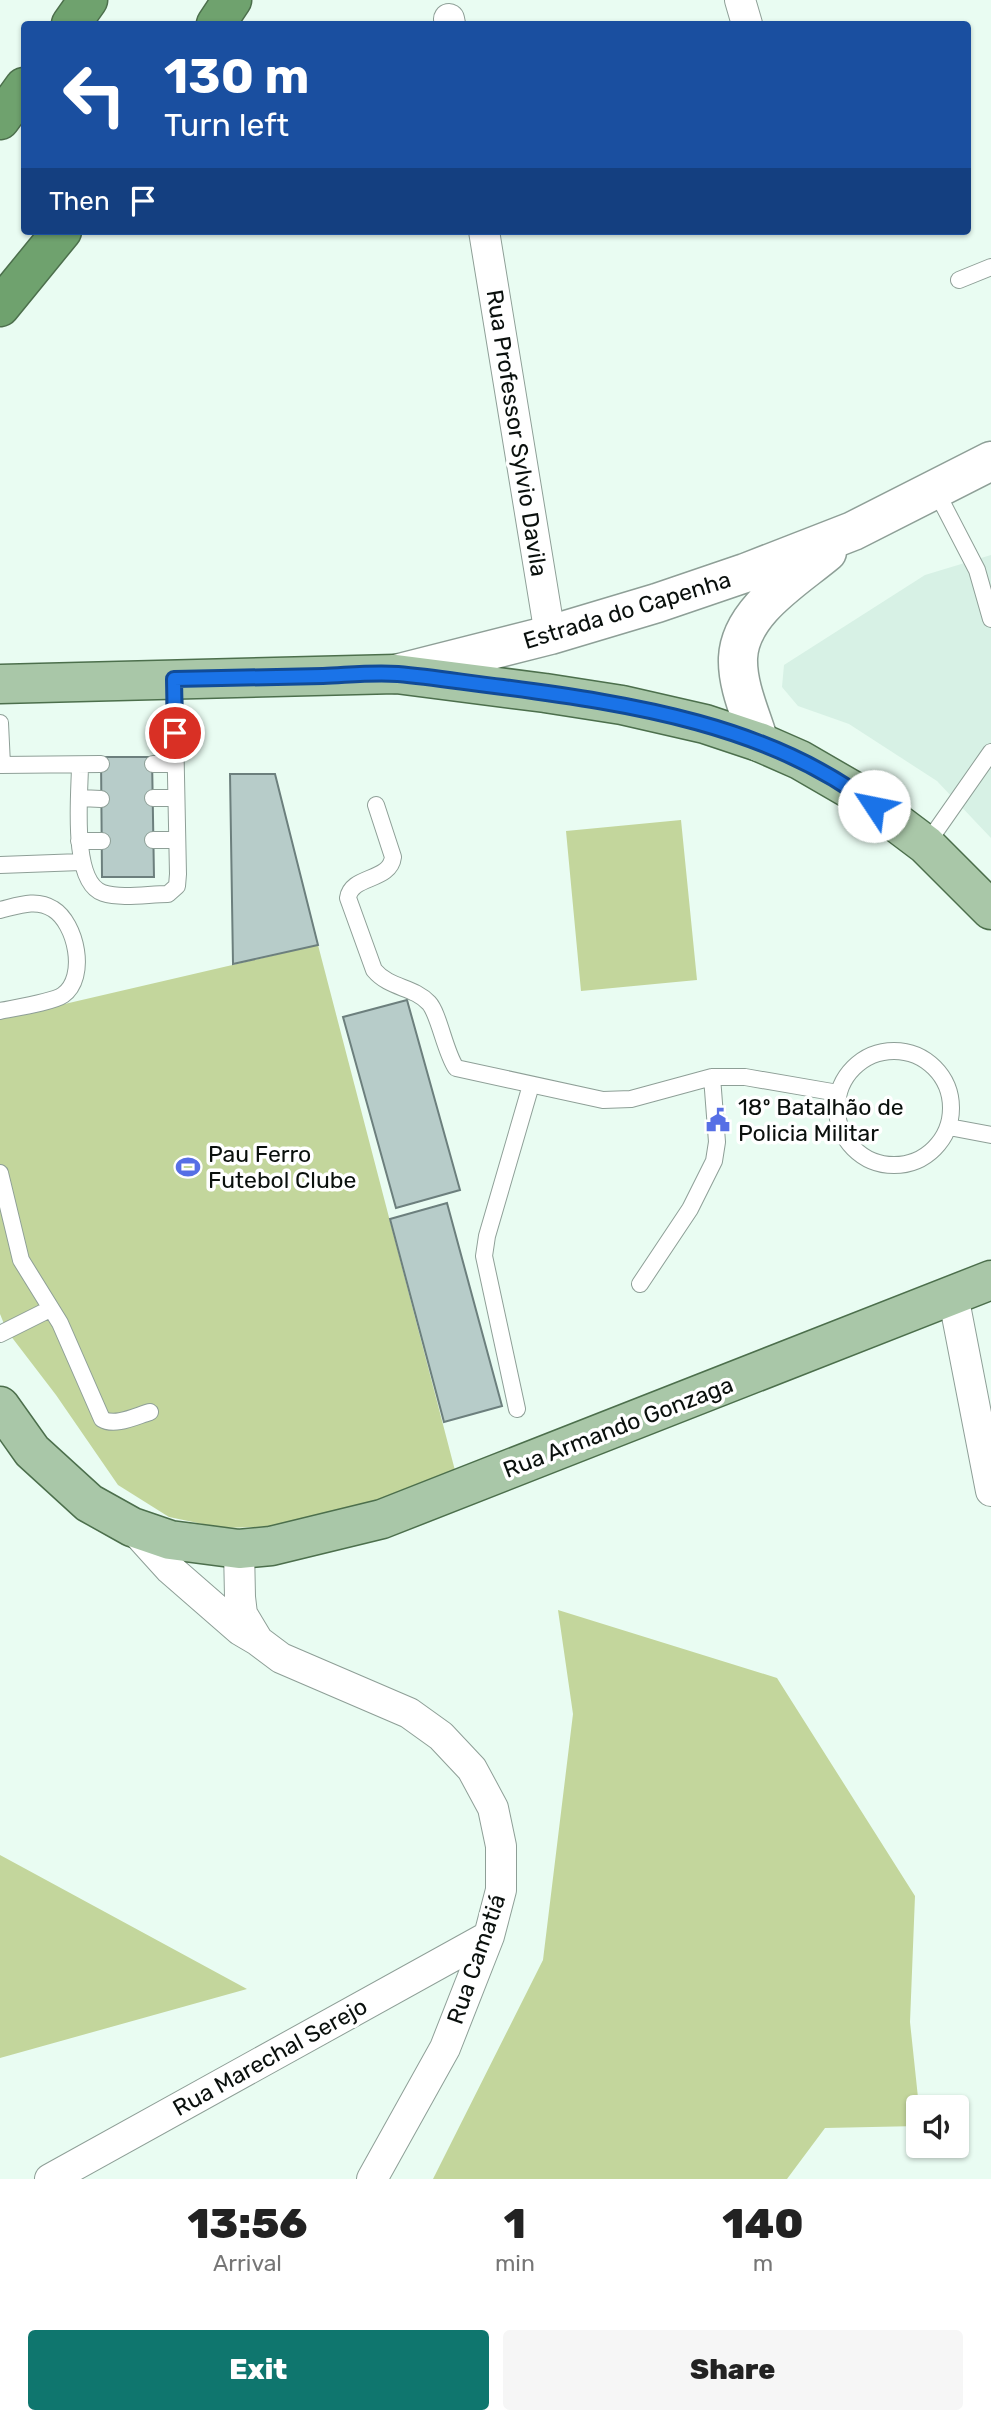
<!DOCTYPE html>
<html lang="en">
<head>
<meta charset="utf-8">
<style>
  :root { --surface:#fff; --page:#f6f6f6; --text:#222; --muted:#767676; --accent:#0f766e }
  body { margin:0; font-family:Rubik,sans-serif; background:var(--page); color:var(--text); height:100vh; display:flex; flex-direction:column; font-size:26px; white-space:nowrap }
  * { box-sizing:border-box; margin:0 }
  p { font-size:23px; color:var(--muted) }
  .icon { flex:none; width:38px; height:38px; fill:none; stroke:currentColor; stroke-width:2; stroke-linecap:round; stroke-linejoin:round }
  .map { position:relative; height:2179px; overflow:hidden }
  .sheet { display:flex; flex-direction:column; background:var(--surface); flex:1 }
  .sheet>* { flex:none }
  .top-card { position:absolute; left:21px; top:21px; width:950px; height:214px; border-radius:7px; box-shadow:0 2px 5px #0004; background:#1a4fa0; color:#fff; overflow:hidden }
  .controls { position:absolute; left:906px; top:2095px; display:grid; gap:14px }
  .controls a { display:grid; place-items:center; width:63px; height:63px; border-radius:7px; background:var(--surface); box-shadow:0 2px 5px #0004; font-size:35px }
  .pin { position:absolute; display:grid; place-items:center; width:60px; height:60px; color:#fff; margin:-30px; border:4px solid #fff; border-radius:50%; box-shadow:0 2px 7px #0007 }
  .me { position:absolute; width:77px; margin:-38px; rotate:304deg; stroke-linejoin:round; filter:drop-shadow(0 0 5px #0008) }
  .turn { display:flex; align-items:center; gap:24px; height:147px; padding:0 28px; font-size:32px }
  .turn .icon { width:91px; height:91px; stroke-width:2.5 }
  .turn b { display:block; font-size:49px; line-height:60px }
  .then { display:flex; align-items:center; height:66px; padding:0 28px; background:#0003; gap:14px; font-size:26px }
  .eta { display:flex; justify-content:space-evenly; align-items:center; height:119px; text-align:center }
  .eta b { font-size:42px; font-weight:800; line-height:49px }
  .cta { display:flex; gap:14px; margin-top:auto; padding:14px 28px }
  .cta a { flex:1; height:80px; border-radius:7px; background:var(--accent); color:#fff; font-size:28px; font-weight:800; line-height:80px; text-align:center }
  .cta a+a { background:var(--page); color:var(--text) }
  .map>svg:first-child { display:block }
</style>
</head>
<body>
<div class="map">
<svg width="991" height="2179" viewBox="0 0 991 2179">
  <rect width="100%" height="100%" fill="#e9fcf2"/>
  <path fill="#d7f1e5" d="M991,555V838L937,781L849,724L798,706L782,687L784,665L925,575Z"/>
  <path fill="#c3d69c" d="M681,820L697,980L581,991L566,831Z
    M318,945L458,1482L294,1526L222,1528L169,1517L118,1485L56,1395L7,1331L0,1314V1019Z
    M558,1610L777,1678L915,1896L910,2022L919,2107V2126L825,2128L787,2179H433L543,1960L573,1714Z
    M0,1855L247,1989L0,2058Z"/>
  <path fill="#b7ccc9" stroke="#6c7f7d" stroke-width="2" d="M101,757H152L154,877H102Z
    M230,774H275L318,945L233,964Z
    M407,1000L460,1190L396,1208L343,1017Z
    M447,1203L502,1406L444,1422L390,1219Z"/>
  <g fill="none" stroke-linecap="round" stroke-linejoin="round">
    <g stroke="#8e9f97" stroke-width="18">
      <path id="service" d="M959,280L991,267
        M935,489L977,570L991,619
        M0,723L2,765
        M153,764H175
        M0,765L101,764
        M80,765C80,792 70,882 103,893C122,899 148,894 168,894L177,886L178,874L174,679
        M80,798L101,799
        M153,798H176
        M376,805L393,857C390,882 351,875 348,898L374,970C390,989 413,986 429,1003C439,1014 445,1052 456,1068L603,1100L631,1099L712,1077H745L838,1093
        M153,840H177
        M79,841H102
        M926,845L991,752
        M0,865L81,862
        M0,910C17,906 36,898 53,909C76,923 88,977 63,995C53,1002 14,1008 0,1011
        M837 1108a57 57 0 1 1 114 0a57 57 0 1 1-114 0Z
        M949,1127L991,1135
        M0,1173L21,1260L60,1323L102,1419C115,1427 136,1416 150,1412
        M640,1284L690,1209L714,1161L717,1142L712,1077
        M0,1334L50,1309
        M517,1409L484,1256L487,1236L531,1085"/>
    </g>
    <g stroke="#8e9f97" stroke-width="32">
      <path id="minor" d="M740,0L747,24
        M449,19L450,24
        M484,231L550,635
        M953,1295L991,1491
        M132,1527L170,1569L240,1630L257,1640L281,1658L409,1713L441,1736L472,1769L493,1808L501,1846V1890L489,1936L445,2048L372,2179
        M239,1549L240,1597L242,1614L257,1639
        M50,2179L489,1936"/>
    </g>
    <g stroke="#8e9f97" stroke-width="41">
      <path id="tertiary" d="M396,674L550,635L657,603L745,573L853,531L991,461
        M759,742C751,715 737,686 738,658C740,611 795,579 827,552"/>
    </g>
    <g stroke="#4c6f4c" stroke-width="41">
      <path id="primary" d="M0,684L396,674L545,693L622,705L705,724L759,742L800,760L857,793L926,845L991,910
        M0,1406L32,1451L89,1503L132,1527L170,1540L239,1549L271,1546L382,1519L991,1280"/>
    </g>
    <g stroke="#4c6f4c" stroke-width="41">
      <path id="motorway" d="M71,24L88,0
        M216,24L232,0
        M0,120L24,87
        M0,307L62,231"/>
    </g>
    <use href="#service" stroke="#fff" stroke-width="16"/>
    <use href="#minor" stroke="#fff" stroke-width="30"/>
    <use href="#tertiary" stroke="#fff" stroke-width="38"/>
    <use href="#primary" stroke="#a9c7a8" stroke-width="38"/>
    <use href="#motorway" stroke="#6fa26e" stroke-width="38"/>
  </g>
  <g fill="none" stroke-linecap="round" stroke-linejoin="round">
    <g stroke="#114b97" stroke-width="18">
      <path id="route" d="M175,733L174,679C224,678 274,677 323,676C348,675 373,672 398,674C433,677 468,683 503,687C631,704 770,725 874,806"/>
    </g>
    <use href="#route" stroke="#1a73e8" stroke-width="12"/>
  </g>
  <defs>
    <g id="civic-bare" transform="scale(1.89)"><path d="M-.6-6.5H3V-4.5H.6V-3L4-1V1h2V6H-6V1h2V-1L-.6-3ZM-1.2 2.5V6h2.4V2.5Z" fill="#566fe5" stroke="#fff" stroke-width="2.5" paint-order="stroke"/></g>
    <g id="stadium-bare" transform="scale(1.89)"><path d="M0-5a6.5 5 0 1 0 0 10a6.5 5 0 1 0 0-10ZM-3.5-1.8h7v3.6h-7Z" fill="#566fe5" stroke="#fff" stroke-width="2.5" paint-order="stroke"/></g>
  </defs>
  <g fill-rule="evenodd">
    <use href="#civic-bare" x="718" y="1120"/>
    <use href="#stadium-bare" x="188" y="1167"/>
  </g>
  <g text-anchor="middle" stroke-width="7" stroke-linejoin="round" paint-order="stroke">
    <g font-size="23" fill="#0a100d" stroke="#fff">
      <text transform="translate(517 433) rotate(81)" y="8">Rua Professor Sylvio Davila</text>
      <text transform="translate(627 610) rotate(-17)" y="8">Estrada do Capenha</text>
      <text transform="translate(618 1427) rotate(-21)" y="8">Rua Armando Gonzaga</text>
      <text transform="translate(476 1959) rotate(-71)" y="8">Rua Camatiá</text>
      <text transform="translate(270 2057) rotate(-29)" y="8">Rua Marechal Serejo</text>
    </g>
    <g font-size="23" fill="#0a100d" stroke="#fff" text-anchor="start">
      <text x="738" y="1115">18º Batalhão de<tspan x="738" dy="26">Policia Militar</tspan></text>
      <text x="208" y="1162">Pau Ferro<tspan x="208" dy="26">Futebol Clube</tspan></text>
    </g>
  </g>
</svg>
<div class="controls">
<a><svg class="icon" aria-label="sound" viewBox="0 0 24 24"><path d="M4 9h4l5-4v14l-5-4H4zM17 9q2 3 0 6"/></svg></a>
</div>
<div class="pin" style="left:175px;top:733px;background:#d93025"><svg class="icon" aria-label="arrive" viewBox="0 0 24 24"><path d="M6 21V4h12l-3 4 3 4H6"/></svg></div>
<svg class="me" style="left:874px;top:806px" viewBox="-20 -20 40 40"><circle r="19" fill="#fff"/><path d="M0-13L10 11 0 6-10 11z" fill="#1a73e8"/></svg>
<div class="top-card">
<div class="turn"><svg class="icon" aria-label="left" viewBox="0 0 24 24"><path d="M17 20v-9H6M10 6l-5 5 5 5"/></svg><div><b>130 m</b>Turn left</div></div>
<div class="then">Then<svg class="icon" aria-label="arrive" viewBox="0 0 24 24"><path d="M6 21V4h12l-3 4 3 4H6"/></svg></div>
</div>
</div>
<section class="sheet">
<div class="eta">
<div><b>13:56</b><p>Arrival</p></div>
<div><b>1</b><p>min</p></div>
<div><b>140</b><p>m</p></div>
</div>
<div class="cta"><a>Exit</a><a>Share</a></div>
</section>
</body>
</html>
